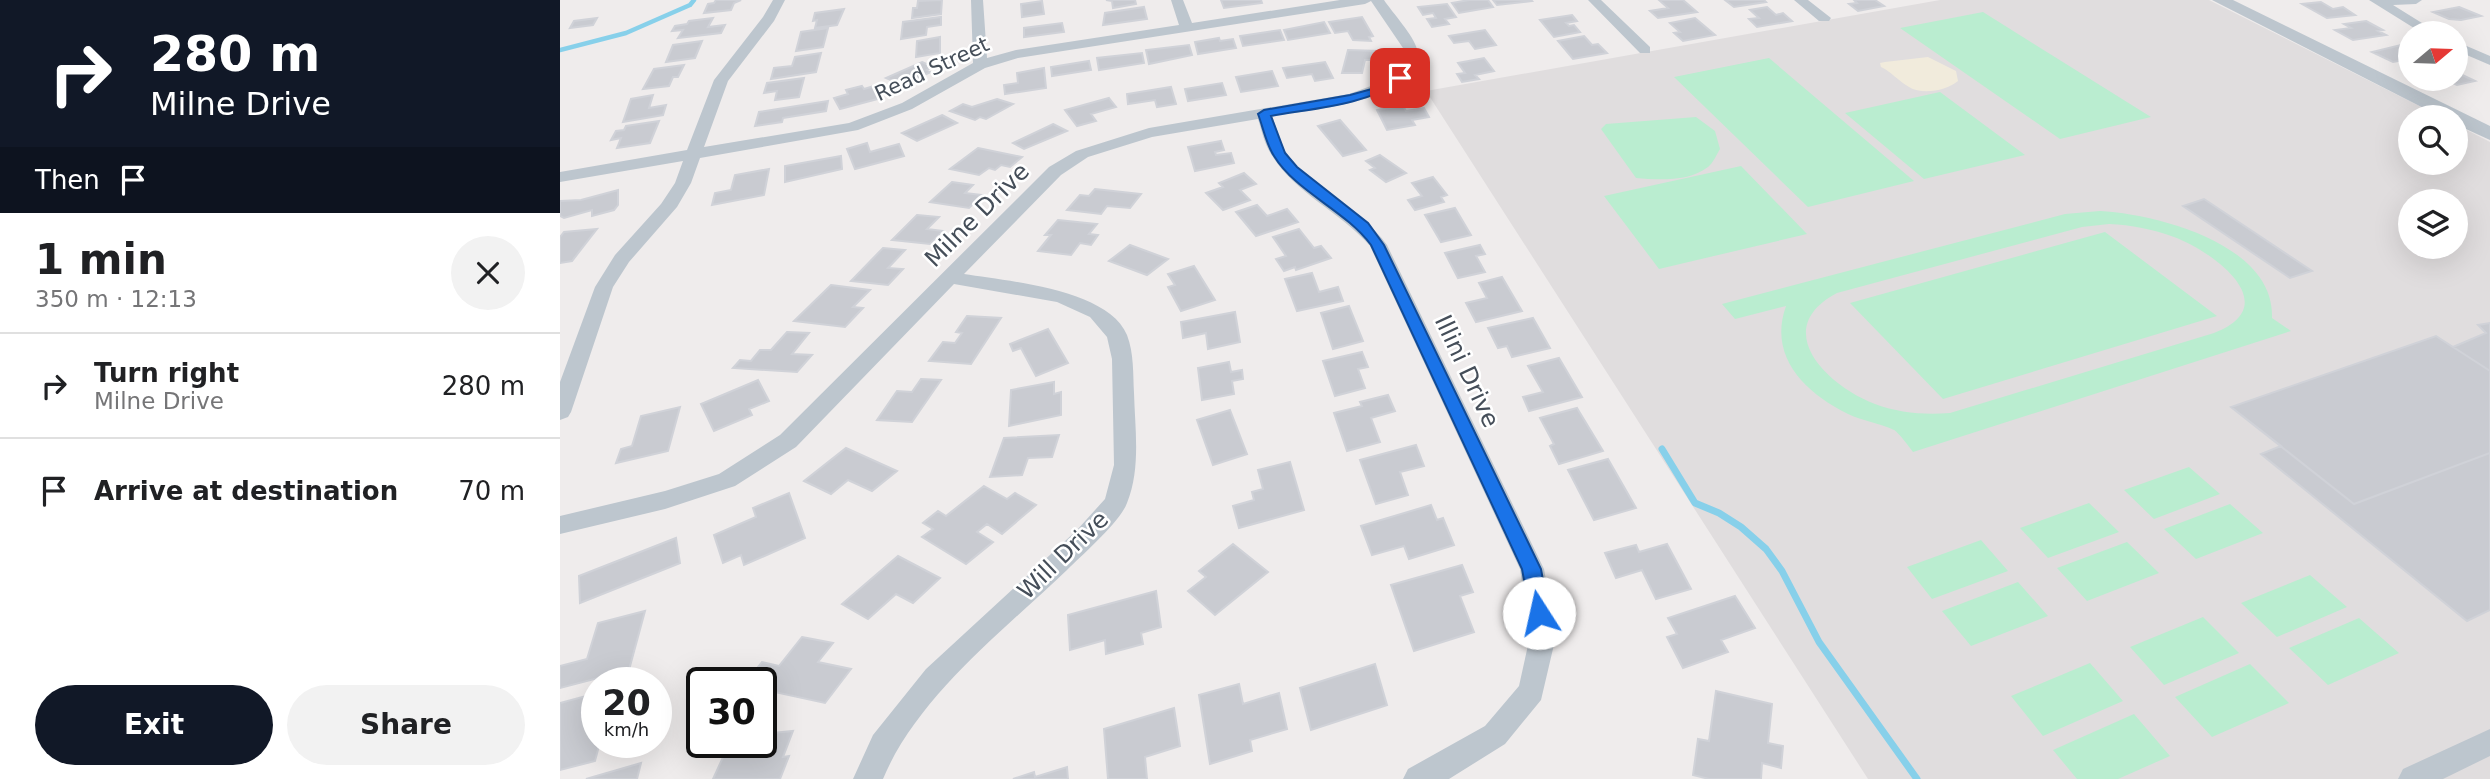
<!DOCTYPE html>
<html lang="en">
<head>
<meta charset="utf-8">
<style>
  :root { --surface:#fff; --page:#f2f2f2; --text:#202124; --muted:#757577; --line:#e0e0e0; --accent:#111827 }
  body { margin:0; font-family:"DejaVu Sans",sans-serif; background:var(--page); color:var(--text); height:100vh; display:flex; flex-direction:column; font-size:26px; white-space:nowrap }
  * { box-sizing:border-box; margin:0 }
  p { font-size:23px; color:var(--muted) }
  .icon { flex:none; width:38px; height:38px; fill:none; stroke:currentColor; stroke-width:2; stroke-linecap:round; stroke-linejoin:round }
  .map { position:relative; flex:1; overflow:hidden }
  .side { display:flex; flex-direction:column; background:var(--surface); width:560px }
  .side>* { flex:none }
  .top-card { background:#111827; color:#fff; overflow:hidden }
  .needle { width:46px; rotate:71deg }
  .controls { position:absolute; left:1838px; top:21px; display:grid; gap:14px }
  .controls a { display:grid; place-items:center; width:70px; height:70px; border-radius:50%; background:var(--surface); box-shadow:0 7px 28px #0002; font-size:35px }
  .speed { position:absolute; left:21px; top:667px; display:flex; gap:14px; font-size:35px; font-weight:700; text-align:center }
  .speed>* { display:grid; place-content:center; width:91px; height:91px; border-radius:50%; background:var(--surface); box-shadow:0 7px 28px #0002; line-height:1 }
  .speed small { font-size:18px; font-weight:400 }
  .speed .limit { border:4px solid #111; border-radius:10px; background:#fff; color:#111 }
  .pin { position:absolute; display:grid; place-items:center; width:60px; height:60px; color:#fff; margin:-30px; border-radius:14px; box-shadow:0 4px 10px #0006 }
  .me { position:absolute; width:77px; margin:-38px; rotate:350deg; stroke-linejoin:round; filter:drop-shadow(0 0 5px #0008) }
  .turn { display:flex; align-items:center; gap:24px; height:147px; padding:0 35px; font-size:32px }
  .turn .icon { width:91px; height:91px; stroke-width:2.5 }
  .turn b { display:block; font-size:49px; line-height:60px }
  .then { display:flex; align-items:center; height:66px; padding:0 35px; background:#0003; gap:14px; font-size:26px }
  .round { display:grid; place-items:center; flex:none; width:74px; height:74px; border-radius:37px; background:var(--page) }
  .headline { display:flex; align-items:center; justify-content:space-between; height:119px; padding:0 35px }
  h1 { font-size:42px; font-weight:700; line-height:52px }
  .button { display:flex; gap:14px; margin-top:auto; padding:14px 35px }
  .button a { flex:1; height:80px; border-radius:42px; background:var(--accent); color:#fff; font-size:28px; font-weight:700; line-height:80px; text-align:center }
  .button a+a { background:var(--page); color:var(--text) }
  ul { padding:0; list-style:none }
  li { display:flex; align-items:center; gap:21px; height:105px; padding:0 35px; border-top:2px solid var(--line) }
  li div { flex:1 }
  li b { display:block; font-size:26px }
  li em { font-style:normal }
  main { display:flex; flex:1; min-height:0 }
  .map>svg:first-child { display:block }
</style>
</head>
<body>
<main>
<section class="side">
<div class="top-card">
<div class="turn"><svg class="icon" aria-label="right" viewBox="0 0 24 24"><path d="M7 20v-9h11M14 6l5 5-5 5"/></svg><div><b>280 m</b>Milne Drive</div></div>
<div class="then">Then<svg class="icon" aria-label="arrive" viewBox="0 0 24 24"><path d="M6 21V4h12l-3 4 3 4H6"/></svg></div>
</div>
<div class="headline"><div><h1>1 min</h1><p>350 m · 12:13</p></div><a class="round"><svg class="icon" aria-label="close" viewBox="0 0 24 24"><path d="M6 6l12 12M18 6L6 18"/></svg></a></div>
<ul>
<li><svg class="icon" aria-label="right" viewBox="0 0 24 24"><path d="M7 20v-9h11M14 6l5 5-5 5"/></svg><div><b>Turn right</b><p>Milne Drive</p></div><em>280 m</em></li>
<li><svg class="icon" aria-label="arrive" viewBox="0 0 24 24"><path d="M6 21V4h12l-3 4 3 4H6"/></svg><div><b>Arrive at destination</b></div><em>70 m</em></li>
</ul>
<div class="button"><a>Exit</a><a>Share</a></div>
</section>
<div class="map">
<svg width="1930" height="779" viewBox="0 0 1930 779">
  <rect width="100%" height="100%" fill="#efecec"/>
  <path fill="#e0ddde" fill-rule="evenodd" d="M1380,0H1649L1881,117H1850V163H1895V124L1930,142V779H1308L866,91ZM1850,201H1895V247H1850Z"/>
  <path fill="#baedd0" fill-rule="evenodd" d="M1423,12L1591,117L1500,139L1340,28Z
    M1209,58L1354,181L1248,207L1114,77Z
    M1380,92L1465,155L1364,179L1285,113Z
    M1136,117L1155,131L1160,149C1157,154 1153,163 1148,167C1129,182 1098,180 1076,178L1041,129L1046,124Z
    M1181,166L1247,234L1099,269L1044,196Z
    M1540,211C1596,214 1715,244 1712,318L1731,331L1353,452C1348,445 1337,431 1334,430C1319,423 1303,421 1288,414C1244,392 1208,356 1226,306L1175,319L1162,304L1505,214ZM1549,224C1571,225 1593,229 1614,237C1652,251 1727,305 1654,333L1390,413C1364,415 1339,413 1315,404C1267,386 1209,329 1277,293L1522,227Z
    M1545,232L1657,316L1383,399L1290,303Z
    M1629,467L1660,494L1594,519L1564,490Z
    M1529,503L1559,532L1488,558L1460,528Z
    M1670,504L1703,533L1636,559L1604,529Z
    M1421,540L1448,571L1372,599L1347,567Z
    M1567,542L1599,573L1527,601L1497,568Z
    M1750,575L1787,607L1717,637L1681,603Z
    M1458,582L1488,616L1411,646L1382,611Z
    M1643,617L1679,653L1604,685L1570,647Z
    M1799,618L1839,653L1768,685L1729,648Z
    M1530,663L1563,701L1483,736L1451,696Z
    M1690,664L1729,703L1652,737L1615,697Z
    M1574,714L1610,756L1558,779H1517L1493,750Z"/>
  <path fill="#f1ebdc" d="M1368,57L1396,71L1398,81C1386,91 1362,95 1349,87C1338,81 1332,72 1321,67L1320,63L1325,62Z"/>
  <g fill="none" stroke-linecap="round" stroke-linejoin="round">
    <path stroke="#87d0ea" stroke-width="4.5" d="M0,50L66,33L130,5L134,0"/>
    <path stroke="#87d0ea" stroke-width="7" d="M1102,449L1135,503L1159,513L1181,527L1206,549L1222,571L1259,642L1357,779"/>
  </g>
  <path fill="#c9cbd1" stroke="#d0d2d8" stroke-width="2" d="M156,0H181L174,3L171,10L144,13L148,4L154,3Z
    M382,0L381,14L352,18L353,8H357L358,1Z
    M546,0H575L576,4L553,8L552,1Z
    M661,0H701L702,3L664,8Z
    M909,0H928L933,7L899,13L892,3Z
    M933,0H971L972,1L937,5Z
    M1099,0H1123L1137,12L1098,18L1090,11L1108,8Z
    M1165,0H1204L1206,2L1174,7Z
    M1294,0H1315L1324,6L1298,11L1289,4L1297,3Z
    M482,1L484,14L462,17L461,4Z
    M1761,2L1773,9L1783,7L1795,15L1767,18L1742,4Z
    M887,4L896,17L885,19L889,24L872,27L867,19L876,18L873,13L863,15L858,7Z
    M584,7L587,19L543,25L545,13Z
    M1207,7L1216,15L1223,13L1232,21L1197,27L1189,19L1199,18L1190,10Z
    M1899,7L1921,16L1901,20L1889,19L1873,12Z
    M284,9L277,25L255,28L257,20L253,21L255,13Z
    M1012,15L1017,21L1006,23L1009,26L1014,25L1020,32L994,37L980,20Z
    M381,17V25L367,27L366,35L341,39L343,22Z
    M802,17L813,36L809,37L811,41L793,40L788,31L775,33L769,22Z
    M37,18L33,25L10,28L14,21Z
    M153,18L148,27L165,25L161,33L118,38L123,30L112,31L115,26L127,24L129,21Z
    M1135,18L1155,35L1123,41L1114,33L1120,32L1110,23Z
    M1806,21L1823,30L1818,31L1826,35L1793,40L1775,30L1791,28L1784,24Z
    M764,22L770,33L728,40L724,30Z
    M502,23L504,32L464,37V28Z
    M268,28L263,47L236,51L241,32Z
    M720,30L724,40L683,46L680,36Z
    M925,30L936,45L915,49L909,41L894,43L889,36Z
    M1024,36L1032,45L1038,44L1047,53L1013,59L998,41Z
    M380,37V53L356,57L357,41Z
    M659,38L660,41L673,39L676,48L638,54L635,42Z
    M142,41L135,58L106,62L113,45Z
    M1845,44L1850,46V59L1833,62L1812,52Z
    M629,45L632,55L589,64L586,50Z
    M788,50L821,51L819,60H805L802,73H782Z
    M261,53L256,72L211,79L214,68L232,66L235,57Z
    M582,53L584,63L539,70L537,58Z
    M924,58L934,71L915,75L919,79L902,82L897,74L905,73L898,63Z
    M529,61L531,70L492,76L491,67Z
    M362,62L373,67L367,70L371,72L342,85L326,78Z
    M765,62L773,78L755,81L752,74L727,78L723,68Z
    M124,65L118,77H113L109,86L83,89L94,69Z
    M484,68L486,88L445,94L444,85L458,83L457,73Z
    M1895,68L1900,71L1896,72L1915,81L1897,85L1884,79H1895Z
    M712,71L718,86L681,92L676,77Z
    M244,78L239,97L215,100L217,91L204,93L207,83Z
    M662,83L666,95L628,101L625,89Z
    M302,86L304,89L314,86L321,98L280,109L274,98L288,94L286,90Z
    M611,87L616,104L597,107L595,100L568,104L567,94Z
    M93,95L89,108L106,105L103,115L63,122L71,99Z
    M549,98L556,107L531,114L536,121L517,126L505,110Z
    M437,99L453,104L426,119L420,117L415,120L390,111L403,104L412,107Z
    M268,101L266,111L223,118L222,122L195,126L199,112Z
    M843,106L846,111L864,108L869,117L852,120L855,125L827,130L817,110Z
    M382,115L397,123L357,141L342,133Z
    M780,120L806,150L783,156L758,126Z
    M99,121L90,143L57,148L61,138L51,140L56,131L64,130L66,126Z
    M493,124L507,131L464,149L453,143Z
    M661,141L664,150L655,152L656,155L671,153L674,163L635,171L628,147Z
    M307,143L310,152L339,144L344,156L295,169L287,149Z
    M418,148L462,157L450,167L441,165L435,170L429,168L419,175L390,169Z
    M820,155L846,173L826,182L810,170L815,168L806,161Z
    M281,156L282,169L225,182V166Z
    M209,169L204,195L152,205L155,193L171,190L175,175Z
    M684,173L696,184L680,190L690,200L663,210L646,193L663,187L659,183Z
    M873,177L887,195L881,197L884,202L855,210L848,200L862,196L852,183Z
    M392,182L413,185L405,193L422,195L409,208L370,202Z
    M535,189L581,194L570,208L547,206L541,214L507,210L520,195L529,196Z
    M58,190V205L54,210L32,216V210L4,218L0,216V201L21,200Z
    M1644,199L1752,271L1730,278L1623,206Z
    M697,205L707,216L727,209L738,222L696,236L676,212Z
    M895,208L911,235L881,242L865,215Z
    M357,215L379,217L367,229L383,231L370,244L332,240Z
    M498,220L537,224L529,234L538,235L531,245L520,243L511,255L478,251L491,235H485Z
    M37,229L12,261L0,263V237L4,232Z
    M739,229L754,248L761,246L771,258L736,270L735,267L724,271L716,259L726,256L713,237Z
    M570,245L608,259L587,275L549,261Z
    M920,245L925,254L916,256L925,272L898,278L885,253Z
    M323,248L345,250L328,268L343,269L328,285L291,281Z
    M634,266L655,300L621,311L608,287L615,285L608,274Z
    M752,273L759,292L778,287L783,301L737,311L725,279Z
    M942,277L962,311L916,322L906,303L927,298L919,283Z
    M271,285L310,290L293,307L303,308L285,327L234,321Z
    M789,306L803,341L773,349L761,313Z
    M675,312L680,342L648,349L646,333L623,338L621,322Z
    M407,316L441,318L411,364L369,361L383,342L395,343L402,333L396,332Z
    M973,318L990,348L952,357L947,346L938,348L928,328Z
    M1930,323V610L1907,621L1701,454L1721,446L1671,407L1876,336L1893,347L1926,333L1918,325Z
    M488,329L508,363L476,376L461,348L453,351L450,344Z
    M227,332L249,333L232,354L252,355L237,372L173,368L180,360L191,361L200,350H211Z
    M1876,336L1930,371V453L1794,504L1671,407Z
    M802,352L808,367L798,369L805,388L775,396L763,361Z
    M999,358L1022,397L969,411L963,397L983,392L968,366Z
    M669,362L671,372L682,370L683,379L672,381L674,394L642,400L638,368Z
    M361,379L381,380L352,422L317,420L337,391L352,392Z
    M198,380L209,401L189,409L192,415L154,431L141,404Z
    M494,382V394L501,392V415L449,426L451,390Z
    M828,395L835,411L811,418L820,442L787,451L774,413L802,406L800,402Z
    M120,407L108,451L56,463L61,449L72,446L81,416Z
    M1017,408L1043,451L999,464L990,446L994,444L980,418Z
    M670,410L687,454L653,465L637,420Z
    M499,435L492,457L468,458L462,475L430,477L444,438Z
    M856,445L864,466L840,472L848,495L816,504L800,460Z
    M286,448L337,471L312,491L288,480L271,494L244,481Z
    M1048,459L1076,508L1034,520L1008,470Z
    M730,462L744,510L679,528L673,506L694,500L692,492L703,489L698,470Z
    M424,486L447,499L455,493L476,505L442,534L427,524L417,532L433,542L406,564L362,537L373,529L363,523L378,511L386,516Z
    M229,493L245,538L184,565L181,555L163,563L154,535L196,517L193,508Z
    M871,505L877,520L883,518L894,545L849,559L844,546L812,555L801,526Z
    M116,538L120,563L20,603L19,576Z
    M673,544L708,572L655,615L628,591L646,577L639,571Z
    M1107,544L1131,589L1096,599L1082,570L1056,578L1045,553L1076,545L1079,552Z
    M338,556L380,578L353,603L336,594L308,619L282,604Z
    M902,565L913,592L900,596L914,632L854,651L831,585Z
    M596,591L601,627L581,633L583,644L546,654L545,640L510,650L508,615Z
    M1175,596L1195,628L1161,640L1168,652L1123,668L1107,637L1117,634L1108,618Z
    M85,611L69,670L0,688V666L27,659L38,623Z
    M242,637L273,643L258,662L291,669L265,703L201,689V682H186L202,662L219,666Z
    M815,664L827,705L751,730L740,688Z
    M679,684L683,704L719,693L727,729L690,740L692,751L650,764L639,695Z
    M1156,691L1212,704L1208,743L1223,746L1221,768L1202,763L1201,779H1149L1133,775L1138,739L1149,741Z
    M37,693V742H40L35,761L0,770V703Z
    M614,708L620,746L585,757L587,779H548L544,729Z
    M233,731L223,757L229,756L220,779H153L170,742H201V734Z
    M81,763L77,779H26Z
    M507,767L508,779H453L474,772L475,777Z"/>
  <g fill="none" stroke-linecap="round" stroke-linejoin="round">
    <path fill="#bdc6ce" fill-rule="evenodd" d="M213,0H225L214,21L168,81L144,147L289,123L342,103L413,63L411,0H423L427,58L456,50L619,25L611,0H623L632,23L780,0H824C832,12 854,36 857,49C870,100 744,111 712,116C717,128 719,141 726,152C750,191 800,207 827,245L984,569L996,636L981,700L945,744L889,779H843L848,769L925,726L959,686L970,636L960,569L810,246C781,212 734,193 711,154C704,143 702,131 698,119L592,137L528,157L501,175L404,274C447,281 548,289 567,335C574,353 573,374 574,393C575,429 581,469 567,503C560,522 522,555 507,570C443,631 357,697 323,779H293L313,735L366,669L517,530L545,499L554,465L552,359L547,337L530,317L497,302L394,284L236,447L175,486L105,509L0,534V516L105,491L159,474L220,435L489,167L516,151L589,128L789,94L819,83L843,64V48L811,1L805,4L458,58L425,68L352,109L298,130L140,158L131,183L117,207L69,262L53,287L11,412L8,417L0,420V382L35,287L55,255L101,204L115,183L123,161L0,182V172L127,150L154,80L203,17Z
      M1028,0H1041L1090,47V53H1080Z
      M1234,0H1248L1271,18L1269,21H1259Z
      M1809,0H1862L1856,4L1833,5L1878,33H1862Z
      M1895,41L1930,56V65L1895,50Z
      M1930,729V756L1883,779H1838L1843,769Z"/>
    <path fill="#bdc6ce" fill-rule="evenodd" d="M1652,0H1673L1930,126V140L1895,124V117H1881Z"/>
  </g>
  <path fill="#1a73e8" stroke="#114b97" stroke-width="2" d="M840,74L845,78L844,80C805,105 755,108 711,116L725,153L737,167L808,223L824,245L981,569L989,613L986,619L979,622L973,619L970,613L962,569L811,245C785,210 736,192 714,156C706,144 703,127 698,114L704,110L790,95L819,87Z"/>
  <g text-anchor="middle" stroke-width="5" stroke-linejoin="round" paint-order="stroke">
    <g font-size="21" fill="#454e59" stroke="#fff">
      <text transform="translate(372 69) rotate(-25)" y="7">Read Street</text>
    </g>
    <g font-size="24" fill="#454e59" stroke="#fff">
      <text transform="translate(417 215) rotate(-45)" y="8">Milne Drive</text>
      <text transform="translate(907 371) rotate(65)" y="8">Illini Drive</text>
      <text transform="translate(503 555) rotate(-44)" y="8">Will Drive</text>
    </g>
  </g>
</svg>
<div class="controls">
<a><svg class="needle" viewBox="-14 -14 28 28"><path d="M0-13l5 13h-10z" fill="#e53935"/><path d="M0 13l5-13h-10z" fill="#757577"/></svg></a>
<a><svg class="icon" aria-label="search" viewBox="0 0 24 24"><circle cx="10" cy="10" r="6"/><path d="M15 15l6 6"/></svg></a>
<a><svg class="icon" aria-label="layers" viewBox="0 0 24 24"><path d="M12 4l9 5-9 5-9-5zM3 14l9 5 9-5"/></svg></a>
</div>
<div class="speed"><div>20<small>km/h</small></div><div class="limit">30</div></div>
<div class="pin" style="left:840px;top:78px;background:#d93025"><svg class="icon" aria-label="arrive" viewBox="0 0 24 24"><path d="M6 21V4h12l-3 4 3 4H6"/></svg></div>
<svg class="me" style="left:979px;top:613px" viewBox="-20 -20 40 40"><circle r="19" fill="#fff"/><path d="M0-13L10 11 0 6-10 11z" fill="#1a73e8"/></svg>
</div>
</main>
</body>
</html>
